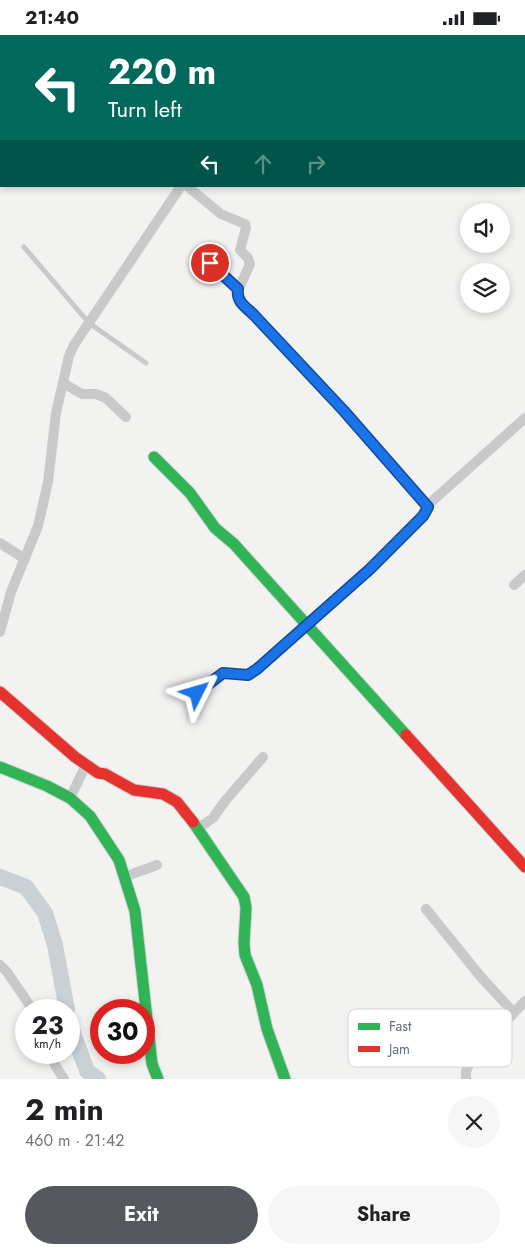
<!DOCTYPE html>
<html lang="en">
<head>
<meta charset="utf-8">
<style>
  :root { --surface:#fff; --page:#f6f6f6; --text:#202124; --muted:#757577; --accent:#55595e }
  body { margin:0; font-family:Jost,sans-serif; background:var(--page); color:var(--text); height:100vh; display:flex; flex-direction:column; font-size:19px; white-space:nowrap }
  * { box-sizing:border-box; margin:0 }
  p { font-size:16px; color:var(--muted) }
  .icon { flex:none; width:28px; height:28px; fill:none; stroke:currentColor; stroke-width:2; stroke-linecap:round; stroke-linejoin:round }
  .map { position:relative; height:1044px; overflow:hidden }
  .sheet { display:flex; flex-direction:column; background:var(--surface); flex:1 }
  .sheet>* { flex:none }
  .top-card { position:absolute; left:0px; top:0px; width:525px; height:152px; box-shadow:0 2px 8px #0003; background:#00695c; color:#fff; overflow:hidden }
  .tools { position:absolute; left:460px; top:168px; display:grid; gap:10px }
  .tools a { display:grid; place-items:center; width:50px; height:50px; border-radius:50%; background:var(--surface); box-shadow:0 2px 8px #0003; font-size:25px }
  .speed { position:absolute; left:15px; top:964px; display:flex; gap:10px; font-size:25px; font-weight:700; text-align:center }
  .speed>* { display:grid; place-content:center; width:65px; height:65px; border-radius:50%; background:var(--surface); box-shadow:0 2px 8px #0003; line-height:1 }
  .speed small { font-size:12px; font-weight:400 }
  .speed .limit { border:8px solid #d22; background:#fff; color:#111 }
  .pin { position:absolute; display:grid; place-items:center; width:42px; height:42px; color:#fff; margin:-21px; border:2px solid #fff; border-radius:50%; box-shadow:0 1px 5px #0007 }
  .me { position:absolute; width:55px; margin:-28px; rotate:50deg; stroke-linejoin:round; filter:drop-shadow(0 0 4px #0008) }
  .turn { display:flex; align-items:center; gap:18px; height:105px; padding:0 25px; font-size:22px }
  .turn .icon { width:65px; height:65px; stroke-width:2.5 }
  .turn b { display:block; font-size:35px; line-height:42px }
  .lanes { display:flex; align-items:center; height:48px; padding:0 25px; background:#0003; justify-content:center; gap:25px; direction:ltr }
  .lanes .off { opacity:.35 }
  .round { display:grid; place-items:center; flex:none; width:52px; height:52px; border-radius:26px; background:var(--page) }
  .summary { display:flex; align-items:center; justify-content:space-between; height:85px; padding:0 25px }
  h1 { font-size:30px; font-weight:700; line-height:38px }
  .action { display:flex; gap:10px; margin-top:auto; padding:10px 25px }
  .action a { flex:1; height:58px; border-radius:30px; background:var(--accent); color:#fff; font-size:20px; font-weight:700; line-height:58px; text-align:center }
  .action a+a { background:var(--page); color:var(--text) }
  .status { display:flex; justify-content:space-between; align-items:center; height:35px; padding:0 25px; background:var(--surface); direction:ltr }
  .status svg { height:14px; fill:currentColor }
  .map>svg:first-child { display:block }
</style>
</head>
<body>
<div class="status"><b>21:40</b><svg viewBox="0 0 49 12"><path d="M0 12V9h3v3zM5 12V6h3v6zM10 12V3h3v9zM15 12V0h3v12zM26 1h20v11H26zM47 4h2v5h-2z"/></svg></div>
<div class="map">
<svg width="525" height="1044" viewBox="0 0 525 1044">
  <rect width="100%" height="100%" fill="#f2f3f1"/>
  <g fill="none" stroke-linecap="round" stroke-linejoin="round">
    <path stroke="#cbd0d4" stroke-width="16" d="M0,842L26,852L45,878L55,910L67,975
      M69,987L87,1036L98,1044"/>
    <g stroke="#cecfcf" stroke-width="13">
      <path id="fast" d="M154,422L190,458L215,493L234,509L406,700
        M0,732L47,751L70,763L90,781L119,825L135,876L152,1029L158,1044
        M193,787L244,862L246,873L244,908L245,920L257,950L267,994L285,1044"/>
    </g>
    <g stroke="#cecfcf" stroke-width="13">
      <path id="jam" d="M0,657L75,722L98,738L105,739L134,755L163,759L177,767L193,787
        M406,700L525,832"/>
    </g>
    <path stroke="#c8c9ca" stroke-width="5" d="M24,212L89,288L146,328"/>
    <path stroke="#c8c9ca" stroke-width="10" d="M68,0L69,1
      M480,0L481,1
      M276,1L277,0
      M524,47L525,49
      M187,151L221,179L245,189L246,193L240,215L248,223L250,229L237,258C238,269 247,273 254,280L344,376L427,472
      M199,219L238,254
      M63,348L82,359H96L106,363L126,382
      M0,508L25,524
      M514,550L525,540
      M0,597L11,557L38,491L48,447L56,378L69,321L74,310L181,151
      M197,658L223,638L248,640L257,634L370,534L423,481L429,469L525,383
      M70,763L86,730
      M196,790H203L213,783L225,766L263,722
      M124,842L157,830
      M426,874L481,942L514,978
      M0,930L7,937L33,975
      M439,981L474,1021
      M51,1018L55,1030L64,1044
      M466,1044V1036L474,1021L525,966"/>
    <use href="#fast" stroke="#30b455" stroke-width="11"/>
    <use href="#jam" stroke="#e5322d" stroke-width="11"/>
  </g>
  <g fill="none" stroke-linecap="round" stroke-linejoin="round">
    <g stroke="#114b97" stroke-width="12">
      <path id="route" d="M197,658L223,638L248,640L257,634L370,534L423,481L428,472L344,376L254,280C246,272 236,267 238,254L210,228"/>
    </g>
    <use href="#route" stroke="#1a73e8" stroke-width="9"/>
  </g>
  <rect x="348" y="974" width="164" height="58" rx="8" fill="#fff" stroke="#d1d4d8" stroke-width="1"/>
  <rect x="358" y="988" width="22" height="7" fill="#30b455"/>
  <rect x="358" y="1011" width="22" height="6" fill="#e5322d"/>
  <g font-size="14" fill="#656f7e">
    <text x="389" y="996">Fast</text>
    <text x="389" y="1019">Jam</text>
  </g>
</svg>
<div class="tools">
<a><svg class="icon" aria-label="sound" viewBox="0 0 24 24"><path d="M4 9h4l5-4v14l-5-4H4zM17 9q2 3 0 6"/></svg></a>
<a><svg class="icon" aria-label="layers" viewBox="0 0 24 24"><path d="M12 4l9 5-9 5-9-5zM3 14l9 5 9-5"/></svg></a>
</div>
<div class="speed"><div>23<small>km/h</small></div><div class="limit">30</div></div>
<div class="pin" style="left:210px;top:228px;background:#d93025"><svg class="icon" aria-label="arrive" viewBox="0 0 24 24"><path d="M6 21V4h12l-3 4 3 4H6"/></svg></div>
<svg class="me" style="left:197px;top:658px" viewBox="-20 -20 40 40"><path d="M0-17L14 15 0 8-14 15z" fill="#1a73e8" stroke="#fff" stroke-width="4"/></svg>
<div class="top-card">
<div class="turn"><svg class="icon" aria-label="left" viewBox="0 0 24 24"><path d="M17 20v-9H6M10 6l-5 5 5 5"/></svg><div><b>220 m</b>Turn left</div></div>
<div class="lanes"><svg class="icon" aria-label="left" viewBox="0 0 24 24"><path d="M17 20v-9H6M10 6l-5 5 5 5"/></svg><svg class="icon off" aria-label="ahead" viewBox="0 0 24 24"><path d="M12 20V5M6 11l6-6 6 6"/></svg><svg class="icon off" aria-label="right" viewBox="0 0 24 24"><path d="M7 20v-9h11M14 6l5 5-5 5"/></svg></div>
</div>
</div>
<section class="sheet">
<div class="summary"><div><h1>2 min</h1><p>460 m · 21:42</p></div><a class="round"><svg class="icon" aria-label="close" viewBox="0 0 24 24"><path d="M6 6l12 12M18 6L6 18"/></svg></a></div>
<div class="action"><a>Exit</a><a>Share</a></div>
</section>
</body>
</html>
